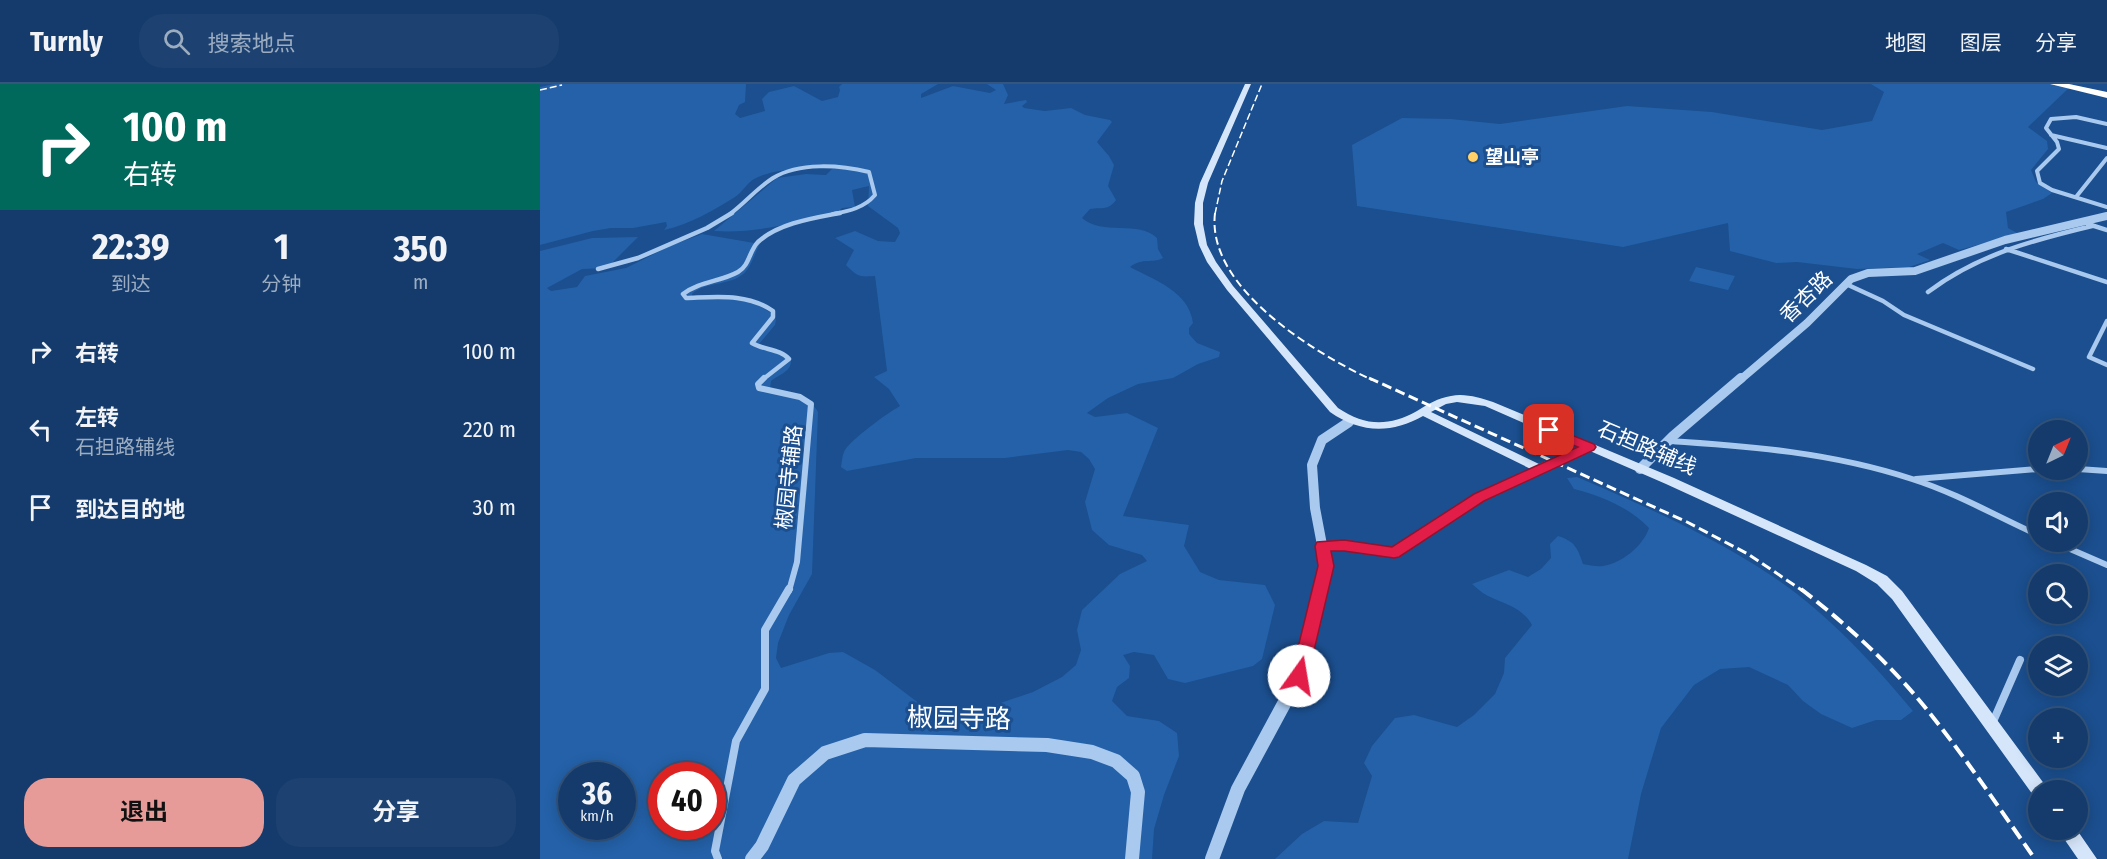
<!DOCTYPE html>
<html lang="zh">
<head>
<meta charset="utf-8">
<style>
  :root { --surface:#143b6b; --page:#1d4271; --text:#f1f3f6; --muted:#9dadc1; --line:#33557e; --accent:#e69b98 }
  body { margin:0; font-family:"Fira Sans Condensed","Noto Sans SC",sans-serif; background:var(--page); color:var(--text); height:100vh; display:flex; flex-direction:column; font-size:22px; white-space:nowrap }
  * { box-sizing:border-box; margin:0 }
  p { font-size:20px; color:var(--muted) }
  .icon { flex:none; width:33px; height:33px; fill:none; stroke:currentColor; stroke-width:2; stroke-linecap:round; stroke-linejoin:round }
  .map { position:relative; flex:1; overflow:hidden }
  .details { display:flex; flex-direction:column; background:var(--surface); width:540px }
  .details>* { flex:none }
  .banner { background:#00695c; color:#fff; overflow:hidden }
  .needle { width:39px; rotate:43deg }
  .tools { position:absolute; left:1488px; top:336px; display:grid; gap:12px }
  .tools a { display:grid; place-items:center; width:60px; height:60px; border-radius:50%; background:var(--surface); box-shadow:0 3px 15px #0003,0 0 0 2px var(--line); font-size:30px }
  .speed { position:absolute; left:18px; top:678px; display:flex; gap:12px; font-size:30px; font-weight:700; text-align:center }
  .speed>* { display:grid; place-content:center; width:78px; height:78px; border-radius:50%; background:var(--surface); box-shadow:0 3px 15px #0003,0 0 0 2px var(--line); line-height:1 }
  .speed small { font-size:15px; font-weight:400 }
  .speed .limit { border:9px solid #d22; background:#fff; color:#111 }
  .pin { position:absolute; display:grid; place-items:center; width:51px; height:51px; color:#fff; margin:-26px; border-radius:12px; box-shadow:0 3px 9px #0006 }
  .me { position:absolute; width:66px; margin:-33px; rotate:13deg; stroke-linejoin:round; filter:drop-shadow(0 0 4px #0008) }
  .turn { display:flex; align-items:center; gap:21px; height:126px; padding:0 24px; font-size:27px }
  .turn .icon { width:78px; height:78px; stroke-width:2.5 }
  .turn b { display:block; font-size:42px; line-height:51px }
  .eta { display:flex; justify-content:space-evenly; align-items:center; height:102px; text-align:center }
  .eta b { font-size:36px; font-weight:700; line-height:42px }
  .cta { display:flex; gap:12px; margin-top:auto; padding:12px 24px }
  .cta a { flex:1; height:69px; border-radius:24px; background:var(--accent); color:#111; font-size:24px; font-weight:700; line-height:69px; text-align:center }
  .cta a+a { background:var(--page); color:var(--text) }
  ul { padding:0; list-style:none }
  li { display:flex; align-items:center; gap:18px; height:78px; padding:0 24px }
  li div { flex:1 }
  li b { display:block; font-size:22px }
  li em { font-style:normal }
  header { display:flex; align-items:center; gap:36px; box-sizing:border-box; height:84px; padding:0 30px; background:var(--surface); border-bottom:2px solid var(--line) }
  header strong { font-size:28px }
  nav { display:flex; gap:33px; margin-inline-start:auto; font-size:21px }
  .search { width:420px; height:54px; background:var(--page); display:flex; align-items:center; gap:15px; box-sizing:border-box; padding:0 21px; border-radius:24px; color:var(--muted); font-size:22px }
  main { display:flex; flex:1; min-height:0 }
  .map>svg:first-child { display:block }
</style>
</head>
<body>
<header>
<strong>Turnly</strong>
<div class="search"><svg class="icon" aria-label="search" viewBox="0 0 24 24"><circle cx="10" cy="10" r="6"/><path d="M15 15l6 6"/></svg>搜索地点</div>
<nav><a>地图</a><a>图层</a><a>分享</a></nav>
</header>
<main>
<section class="details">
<div class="banner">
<div class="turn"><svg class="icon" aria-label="right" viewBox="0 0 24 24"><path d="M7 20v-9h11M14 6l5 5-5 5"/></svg><div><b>100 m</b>右转</div></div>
</div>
<div class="eta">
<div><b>22:39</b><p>到达</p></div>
<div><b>1</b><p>分钟</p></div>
<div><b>350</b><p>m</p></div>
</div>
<ul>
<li><svg class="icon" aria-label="right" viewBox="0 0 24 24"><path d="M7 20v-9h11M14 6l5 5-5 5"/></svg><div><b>右转</b></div><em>100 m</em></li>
<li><svg class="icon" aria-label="left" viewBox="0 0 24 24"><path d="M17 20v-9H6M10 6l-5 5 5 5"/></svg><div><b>左转</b><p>石担路辅线</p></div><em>220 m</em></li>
<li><svg class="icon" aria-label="arrive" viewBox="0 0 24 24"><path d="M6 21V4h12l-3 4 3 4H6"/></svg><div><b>到达目的地</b></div><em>30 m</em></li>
</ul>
<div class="cta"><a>退出</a><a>分享</a></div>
</section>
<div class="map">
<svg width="1567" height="775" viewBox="0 0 1567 775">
  <rect width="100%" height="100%" fill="#1b4f8f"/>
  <path fill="#2461a8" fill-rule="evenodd" d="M14,0H206L205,18L199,21L195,30L200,34L225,27L222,15L229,8L254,2L282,17L298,13L300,6L299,3L302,0H398L381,10V14L413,2L450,9L456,6L447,0H463L468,11L464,20L486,16L487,18L482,22L484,24L505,27L531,24L545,31L570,36L572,38L557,58L569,72L574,81L568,102L576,116C568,127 562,123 550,125L542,134C562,152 599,136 617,154L618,165L623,174C612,180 603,173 590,183C614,196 649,207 653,239L649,244V250L657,259L680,268L679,273L658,280L633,294L598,300L568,314L547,329L555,333L587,329L618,344L583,432L649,441L644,462L660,488L679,496L725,501L735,521L722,575L713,582L645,599L628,595L614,571L594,568L583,571L590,582L589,594L577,603L572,617L587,632L619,637L637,649L639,672L624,711L614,745L612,775H0V167L52,154L98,153L67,184L42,185L7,204L11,207L37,203L45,192L86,184L130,162L162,150L220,160C215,168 213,178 207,186C194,203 167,196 152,210V212L206,214L233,230L236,236L235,241L219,260L223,264L251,275C252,288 239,290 231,297L230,305C246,310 271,313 278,328L272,490L249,531L238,559L236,574L241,584L289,569L303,568L335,586L388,626L410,632L434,628L493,608L522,593L536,581L541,566L537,546L542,526L580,490L607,477L602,471L569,461L552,446L545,418L555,385L549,375L541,368L528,366L465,374H376L307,387L301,383C302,378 302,372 304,368C308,357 349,328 360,322L349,305L334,293L347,287L335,192C319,193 318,193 306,181L314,166L295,154L315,147L338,157L355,158L360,149L358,144L328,122L329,102L312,106L315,123L302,124L298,128C257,138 216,150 174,147L237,94L266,90L286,91L294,83C269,85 239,83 216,94C207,98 203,108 195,113C172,127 151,140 124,146L127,142L126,138L93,144H71L53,147L0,161V3ZM32,692H82V742H32ZM122,692H172V742H122Z
    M1331,0H1533L1488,43L1507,57L1508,65L1491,86L1496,98L1512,109L1503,115L1466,128L1468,144L1479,150L1419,166L1403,159L1377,170L1390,176L1369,183L1317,185L1257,178L1236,179L1190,167L1188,139L1083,163L817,122L812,61L862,34L911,35L960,40L1087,22L1172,28L1282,46L1332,37L1344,8Z
    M1156,183L1195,192L1188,206L1149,197Z
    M1037,393C1104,422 1171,451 1232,492C1287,529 1331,577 1373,627L1361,636H1336L1312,644L1281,630L1263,617L1248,601L1209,583L1180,585L1154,601L1121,644L1101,710L1088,775H735L762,750L784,737L818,739L832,692L824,679L832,662L855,634L874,631L917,643L934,631L955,610L964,589L965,574L992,541C982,523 964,520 948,512C942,509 937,504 932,500L969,486L988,493L1001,485L1011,474L1010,460L1018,452C1035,457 1038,465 1043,480C1049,481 1057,483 1063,482C1082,479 1103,462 1109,444C1089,423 1061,412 1034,405L1027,394Z"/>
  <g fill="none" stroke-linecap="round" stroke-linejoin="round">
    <path stroke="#a9c9ee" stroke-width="4" d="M1567,40L1536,33L1511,35L1506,44L1517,58L1519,65L1497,87L1500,99L1512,106L1567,123
      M1511,51L1567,64
      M1536,113L1567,74
      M190,130C205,119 217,104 233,94C259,78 300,81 329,88L335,111C324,124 309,127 293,130"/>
    <path stroke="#a9c9ee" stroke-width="4.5" d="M1548,140L1567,146
      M1466,165L1567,198
      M58,185L98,174L167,144L192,129
      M1306,200L1343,217L1364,231L1493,285
      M1388,208C1437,171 1493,156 1552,142
      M1567,237L1549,273L1567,281
      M222,296L249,275C241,265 223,266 212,259L233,233V227C207,209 177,213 146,214L143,210C160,197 180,198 198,188C210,181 209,167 218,158C239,139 274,134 300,129"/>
    <path stroke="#a9c9ee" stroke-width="6" d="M224,294L218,300L219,304L260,313L271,320L257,478L249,507
      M1128,357C1211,362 1293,369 1372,395C1416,409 1456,432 1498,451
      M1538,385L1567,387
      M1376,395L1498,385
      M1514,458L1567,481
      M782,462L804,461L854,469L939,414L999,385"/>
    <path stroke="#a9c9ee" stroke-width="8" d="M1452,640L1480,576
      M178,775L175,767L196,657L225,605V546L249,505"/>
    <path stroke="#a9c9ee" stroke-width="8" d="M1200,296L1267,239L1311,195L1328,189L1375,187L1465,156L1567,132"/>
    <path stroke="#a9c9ee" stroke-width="10" d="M1100,385L1133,352L1201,294
      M780,507L786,482L775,424L772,381L782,356L809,338"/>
    <path stroke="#a9c9ee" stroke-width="14" d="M212,775L222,762L254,696L285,669L325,656L507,661L552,668L576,677L593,692L598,708L592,775
      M672,775L698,705L759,592L780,505"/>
    <path fill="#d6e6fa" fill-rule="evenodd" d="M705,0H711L668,99L663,119V140L667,161L676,178L693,202L798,324C825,342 848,343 877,327C888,320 898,314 911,312C925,309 940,314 953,318L1134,394L1326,481L1347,492L1362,507L1505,701L1507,706H1498V713L1493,711L1352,515L1337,500L1316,487L1126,400L1050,367L999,389L883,332C851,350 820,349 790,328L687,206L667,178L659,161L654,140L655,119L660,99ZM917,318L945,322L1039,363L999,380L891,328L906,320Z
      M1518,746H1537L1557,775H1538Z"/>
    <path fill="#fff" fill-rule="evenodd" d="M1510,0H1529L1567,8V14Z"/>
    <path stroke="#fff" stroke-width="1.5" stroke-dasharray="7 3" stroke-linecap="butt" d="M0,6L22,1
      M675,130L682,97L722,0"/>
    <path stroke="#fff" stroke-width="2" stroke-dasharray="8 4" stroke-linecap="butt" d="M675,129C666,204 775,269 832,296"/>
    <path stroke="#fff" stroke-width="3" stroke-dasharray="10 4.5" stroke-linecap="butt" d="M829,294L1147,438L1208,470L1263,507"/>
    <path stroke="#fff" stroke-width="4" stroke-dasharray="14 6" stroke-linecap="butt" d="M1261,505C1306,540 1348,578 1384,622C1424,671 1459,724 1495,775"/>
  </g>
  <path fill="#e11d48" stroke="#92132f" stroke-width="1.5" d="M1009,342L1054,360L1056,363L1054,366L944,417L859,473L854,474L804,467H791L794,482L768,592L765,596L759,598L753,596L751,592L778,482L775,462L777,458L804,456L852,463L934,410L1038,363L1004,349L1002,346L1004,343Z"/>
  <circle fill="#ffd166" stroke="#1b4f8f" stroke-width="2" cx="933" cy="73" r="6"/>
  <g text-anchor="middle" stroke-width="6" stroke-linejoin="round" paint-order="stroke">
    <g font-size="18" font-weight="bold" fill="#fff" stroke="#1b4f8f" text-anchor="start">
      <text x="945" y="79">望山亭</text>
    </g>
    <g font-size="21" fill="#fff" stroke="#1b4f8f">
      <text transform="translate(1266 213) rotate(-44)" y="7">香杏路</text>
      <text transform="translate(1107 364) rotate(23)" y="7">石担路辅线</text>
      <text transform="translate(249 393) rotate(-84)" y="7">椒园寺辅路</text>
    </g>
    <g font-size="26" fill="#fff" stroke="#1b4f8f">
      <text transform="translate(419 634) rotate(1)" y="9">椒园寺路</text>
    </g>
  </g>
</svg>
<div class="tools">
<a><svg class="needle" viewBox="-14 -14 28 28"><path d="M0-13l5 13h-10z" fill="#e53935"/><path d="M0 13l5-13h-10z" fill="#9dadc1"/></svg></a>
<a><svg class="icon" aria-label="sound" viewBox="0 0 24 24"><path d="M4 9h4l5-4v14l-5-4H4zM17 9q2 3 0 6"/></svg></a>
<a><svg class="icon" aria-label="search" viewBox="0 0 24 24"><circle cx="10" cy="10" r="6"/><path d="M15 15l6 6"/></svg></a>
<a><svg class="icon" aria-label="layers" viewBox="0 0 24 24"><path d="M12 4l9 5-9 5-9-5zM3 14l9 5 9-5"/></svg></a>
<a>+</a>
<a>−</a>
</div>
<div class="speed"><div>36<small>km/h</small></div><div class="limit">40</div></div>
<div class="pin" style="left:1009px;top:346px;background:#d93025"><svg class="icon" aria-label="arrive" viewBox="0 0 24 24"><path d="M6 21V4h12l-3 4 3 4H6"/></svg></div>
<svg class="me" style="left:759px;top:592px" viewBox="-20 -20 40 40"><circle r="19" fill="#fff"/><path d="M0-13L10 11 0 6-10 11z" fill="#e11d48"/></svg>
</div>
</main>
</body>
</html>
